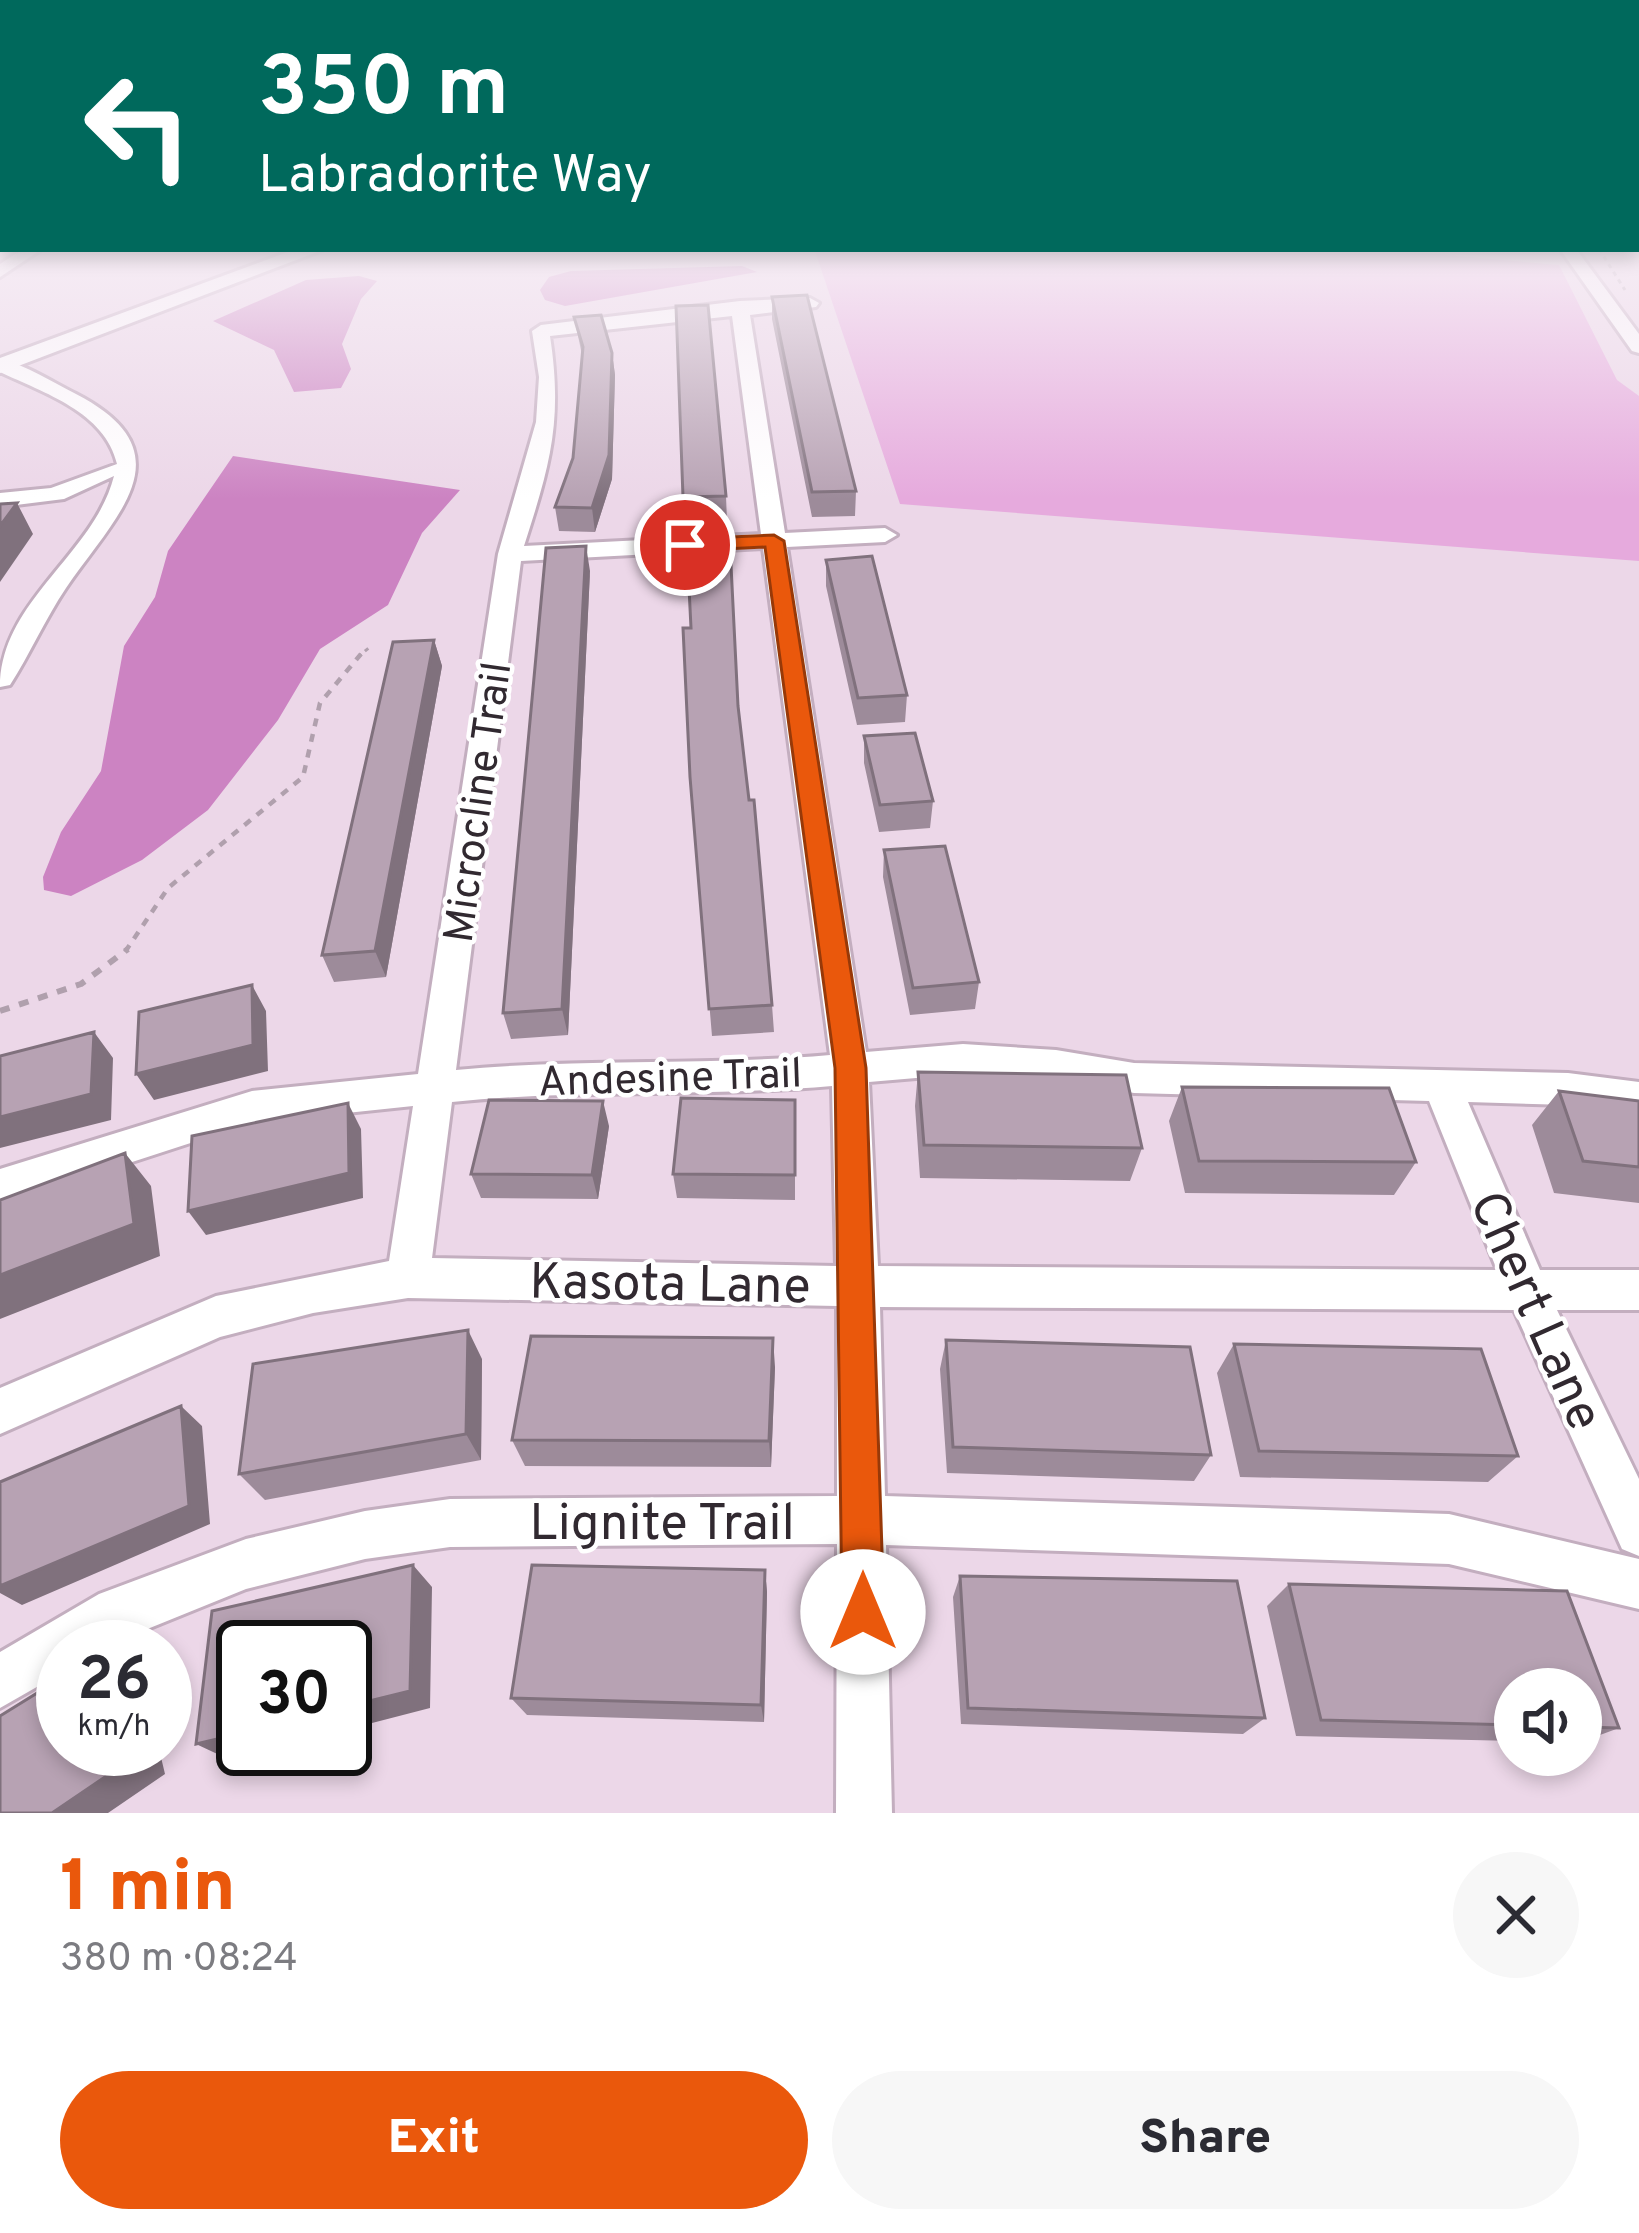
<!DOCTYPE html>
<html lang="en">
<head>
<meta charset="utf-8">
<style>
  :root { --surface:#fff; --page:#f7f7f7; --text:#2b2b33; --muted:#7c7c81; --accent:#ea580c }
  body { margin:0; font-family:Overpass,sans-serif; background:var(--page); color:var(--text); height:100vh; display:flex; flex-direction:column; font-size:45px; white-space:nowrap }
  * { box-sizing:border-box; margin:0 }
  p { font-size:39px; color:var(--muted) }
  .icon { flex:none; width:66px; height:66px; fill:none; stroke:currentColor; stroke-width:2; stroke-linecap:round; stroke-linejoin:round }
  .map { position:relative; height:1813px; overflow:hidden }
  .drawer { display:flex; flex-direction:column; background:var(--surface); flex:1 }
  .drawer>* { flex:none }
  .hud { position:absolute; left:0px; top:0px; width:1641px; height:252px; box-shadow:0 6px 18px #0003; background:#00695c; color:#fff; overflow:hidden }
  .fabs { position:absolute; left:1494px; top:1668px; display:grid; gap:24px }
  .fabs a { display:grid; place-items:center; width:108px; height:108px; border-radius:50%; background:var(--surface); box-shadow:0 6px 18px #0003; font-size:60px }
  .speed { position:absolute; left:36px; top:1620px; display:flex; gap:24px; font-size:60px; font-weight:700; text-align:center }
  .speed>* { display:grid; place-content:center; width:156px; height:156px; border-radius:50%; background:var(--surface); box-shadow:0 6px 18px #0003; line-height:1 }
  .speed small { font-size:30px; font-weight:400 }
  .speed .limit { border:6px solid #111; border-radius:18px; background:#fff; color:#111 }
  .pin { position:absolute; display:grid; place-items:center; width:102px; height:102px; color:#fff; margin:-51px; border:6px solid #fff; border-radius:50%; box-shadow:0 3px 12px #0007 }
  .me { position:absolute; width:132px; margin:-66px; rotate:0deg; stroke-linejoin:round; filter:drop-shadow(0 0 9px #0008) }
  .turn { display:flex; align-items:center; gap:42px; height:252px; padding:0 60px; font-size:54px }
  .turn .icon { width:156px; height:156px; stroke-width:2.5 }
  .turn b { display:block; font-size:84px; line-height:102px }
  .round { display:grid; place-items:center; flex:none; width:126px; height:126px; border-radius:63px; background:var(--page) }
  .headline { display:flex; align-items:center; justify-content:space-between; height:204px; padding:0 60px }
  h1 { font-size:72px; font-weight:800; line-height:90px; color:var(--accent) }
  .button { display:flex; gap:24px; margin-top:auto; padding:24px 60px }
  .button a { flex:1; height:138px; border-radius:72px; background:var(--accent); color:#fff; font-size:48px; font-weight:800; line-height:138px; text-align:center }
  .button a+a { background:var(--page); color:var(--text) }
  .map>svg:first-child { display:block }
</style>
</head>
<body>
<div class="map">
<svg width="1639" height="1813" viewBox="0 0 1639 1813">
  <rect width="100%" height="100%" fill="#ecd7e8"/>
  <path fill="#e6aadd" d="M1379,249L1559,265L1617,380L1639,396V561L900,504L815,251Z"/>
  <path fill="#cc83c2" d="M742,266L757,272L565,306L545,300L540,290L549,277L571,271Z
    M359,276L377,281L361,299L342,344L351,369L341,388L294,392L274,350L213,321L306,280Z
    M233,456L460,490L422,533L388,605L320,649L278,720L208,810L142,860L71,896L44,890L43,877L61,832L101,771L124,646L155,597L168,551Z"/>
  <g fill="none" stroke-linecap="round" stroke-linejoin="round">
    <g stroke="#c3aebf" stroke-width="6">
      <path id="minor" d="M23,249H42L0,277V264Z
        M1560,249H1576L1639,334V353L1632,351Z
        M810,298L819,303L816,307L750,315L785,533L885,528L897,535L885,542L787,547L866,1052L963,1044L1056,1050L1134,1063L1568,1073L1639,1082V1114L1568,1105L1468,1102L1540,1270H1639V1310H1557L1639,1479V1556L1622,1549L1514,1310L880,1307L885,1496L1449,1514L1639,1559V1609L1449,1564L886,1545L892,1813H836L837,1544L450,1547L365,1559L246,1589L103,1647H63V1672L0,1708V1652L99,1594L246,1539L365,1511L450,1499L837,1496V1306L408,1298L313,1313L220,1337L0,1434V1388L216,1296L389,1261L413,1106L252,1123L0,1205V1169L252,1091L418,1074L498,554L536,422L539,377L532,331L541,325L740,301ZM732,316L761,534L524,546C550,465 563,421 550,336ZM763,548L830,1055C705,1066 580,1058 456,1070L521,561ZM963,1074L1056,1080L1134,1093L1429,1101L1497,1270L878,1266L869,1082ZM832,1086L836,1266L432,1258L452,1102C578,1089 705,1097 832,1086Z
        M0,359C26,365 52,382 76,394C190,453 115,516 66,588C45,619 30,654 10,685L0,687C0,601 94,555 114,476L64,499L0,507V493L51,488L117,464C105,412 44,393 0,372Z"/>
    </g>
    <g stroke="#c3aebf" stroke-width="6">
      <path id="major" d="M296,249H325L0,373V358Z"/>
    </g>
    <path stroke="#b0a0ad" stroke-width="3" stroke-dasharray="4.5 4.5" stroke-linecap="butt" d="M1599,249L1625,290
      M358,657L371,646"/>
    <path stroke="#b0a0ad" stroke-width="4.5" stroke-dasharray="8 8" stroke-linecap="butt" d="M125,952L168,888L303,777L320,703L361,654"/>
    <path stroke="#b0a0ad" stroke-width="6" stroke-dasharray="10 10" stroke-linecap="butt" d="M0,1011L81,984L128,949"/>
    <use href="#minor" fill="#fff" fill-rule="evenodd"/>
    <use href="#major" fill="#fff" fill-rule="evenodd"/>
  </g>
  <path fill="#9d8b9a" d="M772,297L856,491L855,516L812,517L772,319Z
    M574,317L612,353L615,375L612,479L595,532L559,531L555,507L573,458L582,355Z
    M726,496L727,521L685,523L683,497Z
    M826,560L907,695L905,722L857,725L826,586Z
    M590,571L568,1035L511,1039L503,1013Z
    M434,640L442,666L386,977L334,982L322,955Z
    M739,711L772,1005L774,1032L712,1036L690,777Z
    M864,736L933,801L930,828L879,832L864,763Z
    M884,850L979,982L975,1009L910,1015L883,877Z
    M918,1072L1142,1148L1130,1181L920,1178L915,1106Z
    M1182,1087L1416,1162L1394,1195L1185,1193L1169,1121Z
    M1559,1091L1639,1101V1203L1554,1193L1532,1125Z
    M795,1100V1200L677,1198L673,1174Z
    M609,1126L598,1199L481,1198L471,1174Z
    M946,1340L1211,1455L1194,1481L947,1473L940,1369Z
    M1234,1344L1518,1456L1488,1482L1240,1477L1217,1373Z
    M482,1359L481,1460L265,1500L239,1474Z
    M775,1367L771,1467L525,1466L512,1440Z
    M765,1570L767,1592L764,1722L527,1715L511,1698Z
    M960,1576L1265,1718L1243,1734L961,1724L953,1597Z
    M1289,1584L1567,1591L1619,1728L1581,1742V1689H1515V1741L1296,1736L1267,1606Z"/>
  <path fill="#80717d" d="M612,353L615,375L612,479L595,532L592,508Z
    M17,503L33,534L0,582V526Z
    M586,546L590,571L568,1035L562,1009Z
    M434,640L442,666L386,977L375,951Z
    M252,985L266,1011L268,1071L154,1100L136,1074Z
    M94,1032L113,1058L111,1120L0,1148V1117Z
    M603,1101L609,1126L598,1199L592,1175Z
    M348,1103L361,1129L363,1198L206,1235L188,1211Z
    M125,1153L151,1186L160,1256L0,1319V1275Z
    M468,1330L482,1359L481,1460L466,1434Z
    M773,1338L775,1367L771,1467L769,1441Z
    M181,1406L202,1426L210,1524L22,1605L0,1593V1586Z
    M413,1565L432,1587L430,1708L345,1730V1707Z
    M765,1570L767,1592L764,1722L761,1705Z
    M243,1733V1749H268L228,1759L196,1744Z
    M127,1749H159L165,1774L108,1813H52Z"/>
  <path fill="#b7a2b3" stroke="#80717d" stroke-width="3" d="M807,295L856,491L812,492L772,297Z
    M708,305L726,496L683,497L676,306Z
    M601,315L612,353L609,455L592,508L555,507L573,458L583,347L574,317Z
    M17,503L0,526V504Z
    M730,545L738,706L749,800H754L772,1005L709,1009L690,777L683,628H691L687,547Z
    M586,546L562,1009L503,1013L546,548Z
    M872,556L907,695L858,698L826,560Z
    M434,640L375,951L322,955L393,642Z
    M915,733L933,801L880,805L864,736Z
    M945,846L979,982L913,988L884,850Z
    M252,985L253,1045L136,1074L139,1012Z
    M94,1032L91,1094L0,1117V1056Z
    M918,1072L1126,1075L1142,1148L924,1145Z
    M1182,1087L1389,1088L1416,1162L1199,1161Z
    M1559,1091L1639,1101V1167L1583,1161Z
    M681,1098L795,1100V1175L673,1174Z
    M489,1100L603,1101L592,1175L471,1174Z
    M348,1103L349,1173L188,1211L192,1136Z
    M125,1153L134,1224L0,1275V1200Z
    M468,1330L466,1434L239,1474L253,1364Z
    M531,1336L773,1338L769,1441L512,1440Z
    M946,1340L1190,1347L1211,1455L953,1447Z
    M1234,1344L1481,1349L1518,1456L1259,1451Z
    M181,1406L189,1506L0,1586V1482Z
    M413,1565L410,1691L345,1707V1647H243V1733L196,1744L212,1611Z
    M532,1565L765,1570L761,1705L511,1698Z
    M960,1576L1237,1581L1265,1718L968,1708Z
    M1289,1584L1567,1591L1619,1728L1581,1727V1689H1515V1725L1321,1720Z
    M63,1677V1749H127L130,1760L52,1813H0V1716Z"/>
  <linearGradient id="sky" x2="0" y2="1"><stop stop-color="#9da0d9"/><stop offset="0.49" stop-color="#f6edf5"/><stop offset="1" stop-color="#f6edf5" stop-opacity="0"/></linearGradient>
  <rect width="1639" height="499" fill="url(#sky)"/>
  <path fill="#ea580c" stroke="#983908" stroke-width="3" d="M774,535L784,541L866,1068L884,1612L878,1626L863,1633L848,1626L842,1612L835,1068L765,547L685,551L675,545L685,539Z"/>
  <g text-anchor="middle" stroke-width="9" stroke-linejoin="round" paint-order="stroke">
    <g font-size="42" fill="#312930" stroke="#fff">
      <text transform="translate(476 802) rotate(-82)" y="15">Microcline Trail</text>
      <text transform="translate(670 1076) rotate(-2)" y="15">Andesine Trail</text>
    </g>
    <g font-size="51" fill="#312930" stroke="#fff">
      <text transform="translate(670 1282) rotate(1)" y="18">Kasota Lane</text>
      <text transform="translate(1538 1310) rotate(66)" y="18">Chert Lane</text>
      <text x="662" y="1539">Lignite Trail</text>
    </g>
  </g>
</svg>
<div class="fabs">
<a><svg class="icon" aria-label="sound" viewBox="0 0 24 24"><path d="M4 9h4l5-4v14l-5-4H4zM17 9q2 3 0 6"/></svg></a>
</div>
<div class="speed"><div>26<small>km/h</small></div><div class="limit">30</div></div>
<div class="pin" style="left:685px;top:545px;background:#d93025"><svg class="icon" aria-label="arrive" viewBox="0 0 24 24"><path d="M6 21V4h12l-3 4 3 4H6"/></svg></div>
<svg class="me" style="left:863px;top:1612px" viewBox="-20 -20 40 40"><circle r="19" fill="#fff"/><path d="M0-13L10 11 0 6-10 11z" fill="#ea580c"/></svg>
<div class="hud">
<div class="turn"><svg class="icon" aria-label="left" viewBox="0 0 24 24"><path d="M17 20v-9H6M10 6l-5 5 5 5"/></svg><div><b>350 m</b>Labradorite Way</div></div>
</div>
</div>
<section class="drawer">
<div class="headline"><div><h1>1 min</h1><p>380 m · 08:24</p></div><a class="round"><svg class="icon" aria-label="close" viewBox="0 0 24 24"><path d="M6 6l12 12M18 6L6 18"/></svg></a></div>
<div class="button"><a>Exit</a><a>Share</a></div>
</section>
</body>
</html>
